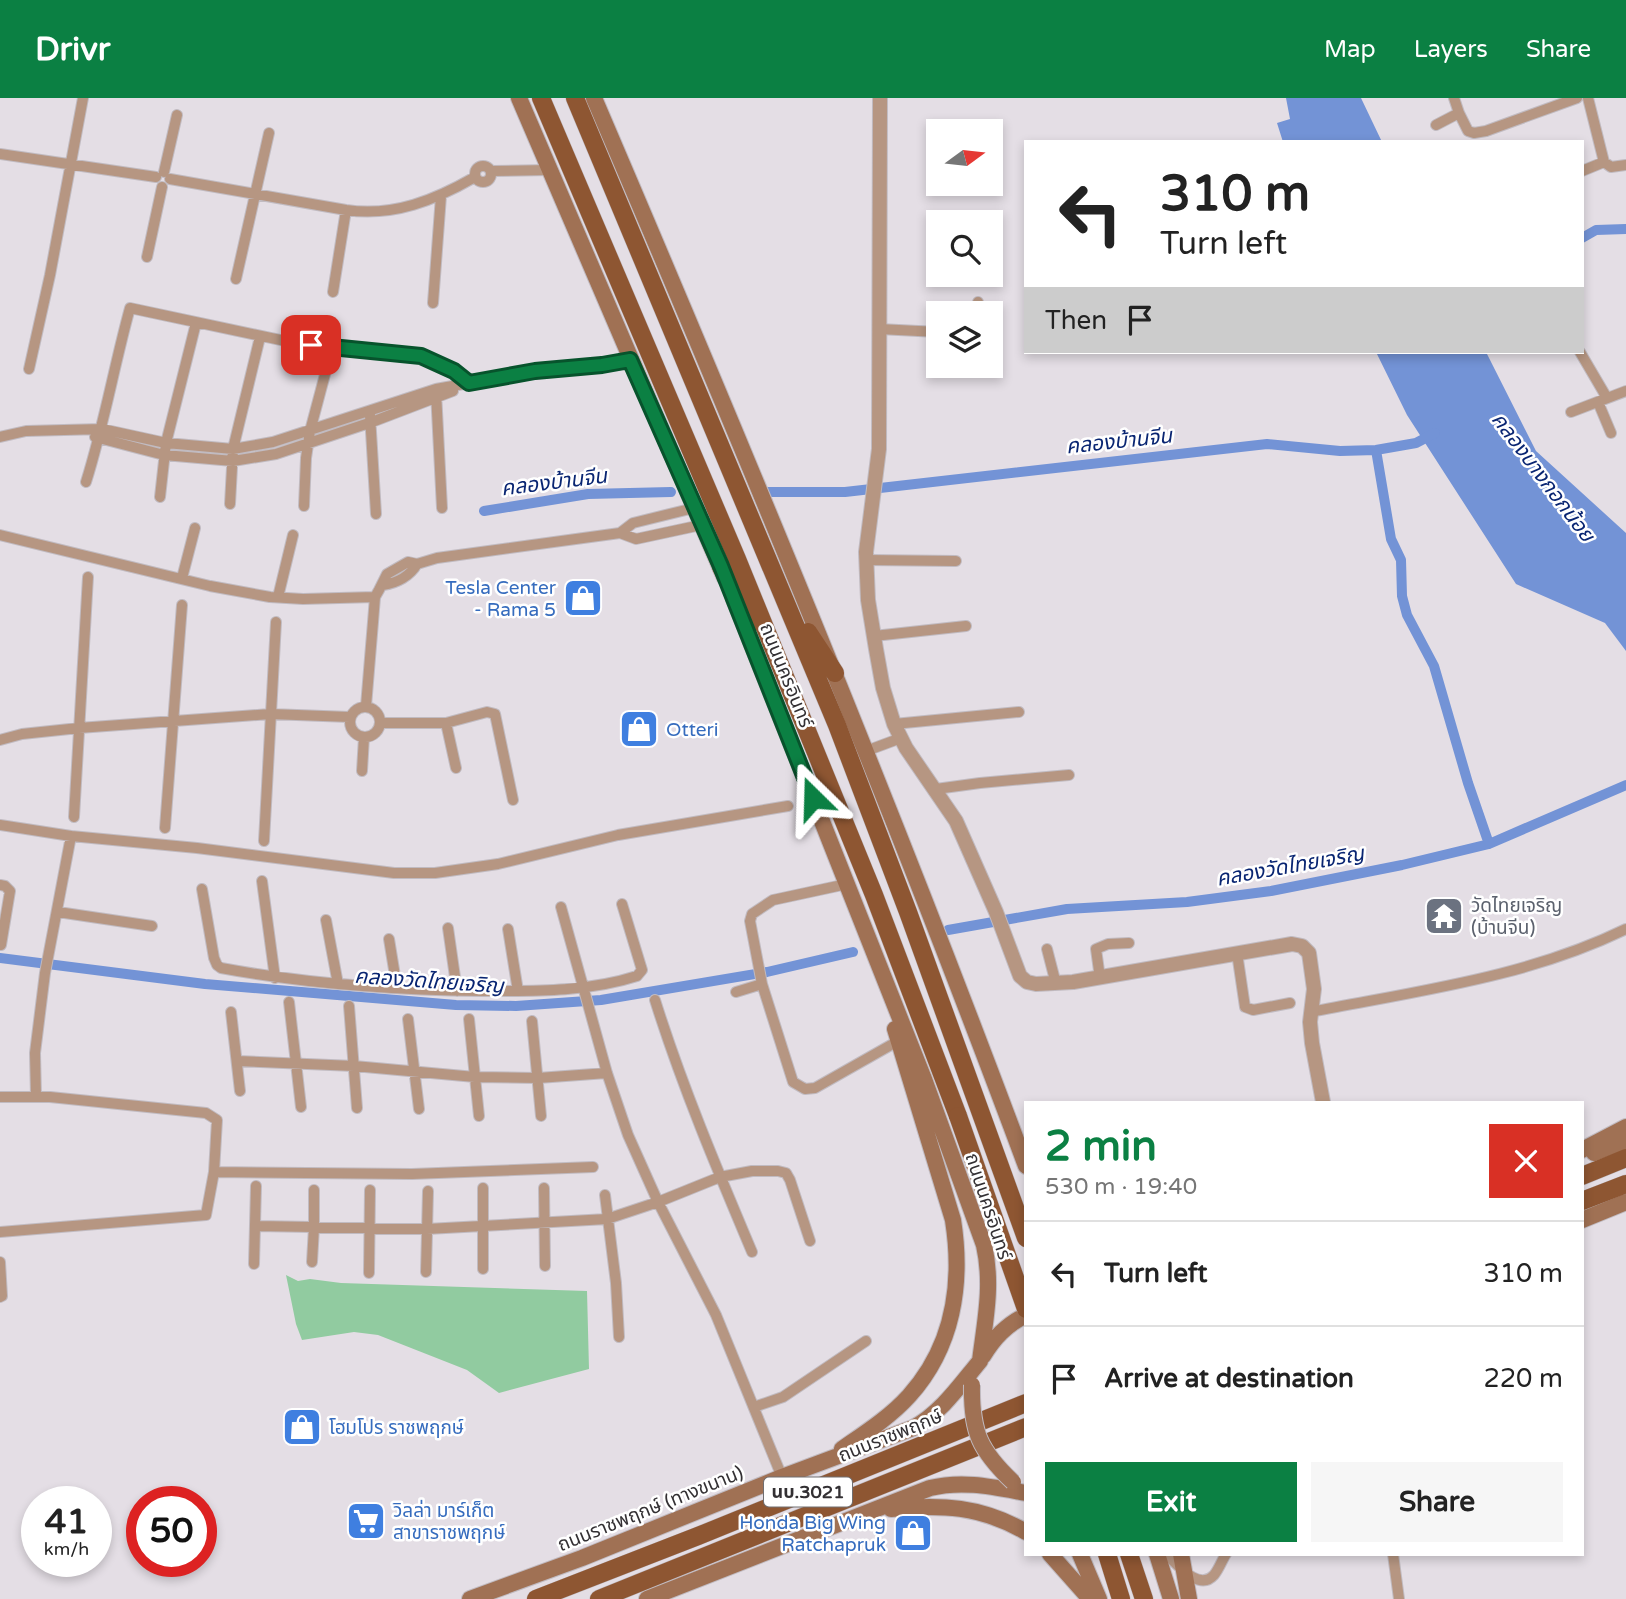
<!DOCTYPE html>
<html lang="en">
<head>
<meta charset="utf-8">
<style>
  :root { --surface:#fff; --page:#f6f6f6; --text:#222; --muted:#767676; --line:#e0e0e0; --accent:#0b8043 }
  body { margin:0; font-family:"Varela Round","Noto Sans Thai",sans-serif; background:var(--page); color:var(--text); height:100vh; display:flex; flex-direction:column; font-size:26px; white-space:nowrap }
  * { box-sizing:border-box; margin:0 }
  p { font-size:23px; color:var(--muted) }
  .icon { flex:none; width:38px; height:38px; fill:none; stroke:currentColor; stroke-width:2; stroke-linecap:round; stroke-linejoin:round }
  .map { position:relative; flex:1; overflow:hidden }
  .panel { position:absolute; left:1024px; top:1003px; width:560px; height:455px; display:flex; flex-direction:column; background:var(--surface); border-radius:0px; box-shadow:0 4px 10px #0003 }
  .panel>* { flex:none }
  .top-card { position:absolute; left:1024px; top:42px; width:560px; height:214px; border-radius:0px; box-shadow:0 4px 10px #0003; background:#fff; color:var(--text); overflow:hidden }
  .needle { width:46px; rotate:75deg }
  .fabs { position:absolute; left:926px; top:21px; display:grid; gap:14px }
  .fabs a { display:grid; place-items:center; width:77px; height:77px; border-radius:0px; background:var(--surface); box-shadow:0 4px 10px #0003; font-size:35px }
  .speed { position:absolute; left:21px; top:1388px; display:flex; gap:14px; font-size:35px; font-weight:700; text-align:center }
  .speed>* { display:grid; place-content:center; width:91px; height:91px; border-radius:50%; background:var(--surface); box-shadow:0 4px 10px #0003; line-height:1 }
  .speed small { font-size:18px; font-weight:400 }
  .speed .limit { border:10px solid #d22; background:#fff; color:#111 }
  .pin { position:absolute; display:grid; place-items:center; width:60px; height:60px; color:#fff; margin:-30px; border-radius:14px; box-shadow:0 4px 10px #0006 }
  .me { position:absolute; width:77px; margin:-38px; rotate:338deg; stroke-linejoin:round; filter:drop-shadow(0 0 5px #0008) }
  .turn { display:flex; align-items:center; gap:24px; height:147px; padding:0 21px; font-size:32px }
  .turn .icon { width:91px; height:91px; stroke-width:2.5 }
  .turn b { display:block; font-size:49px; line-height:60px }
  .then { display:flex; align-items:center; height:66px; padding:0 21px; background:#0003; gap:14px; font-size:26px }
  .round { display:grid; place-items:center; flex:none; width:74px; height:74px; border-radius:0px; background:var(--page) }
  .overview { display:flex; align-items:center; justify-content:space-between; height:119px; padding:0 21px }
  h1 { font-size:42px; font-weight:800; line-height:52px; color:var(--accent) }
  .button { display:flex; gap:14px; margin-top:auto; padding:14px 21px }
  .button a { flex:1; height:80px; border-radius:0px; background:var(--accent); color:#fff; font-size:28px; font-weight:800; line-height:80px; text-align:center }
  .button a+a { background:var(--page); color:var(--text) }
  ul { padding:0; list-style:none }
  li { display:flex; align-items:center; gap:21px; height:105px; padding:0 21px; border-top:2px solid var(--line) }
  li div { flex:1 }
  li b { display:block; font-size:26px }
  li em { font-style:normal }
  header { display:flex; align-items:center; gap:42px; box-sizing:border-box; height:98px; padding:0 35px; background:var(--accent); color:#fff }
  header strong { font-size:33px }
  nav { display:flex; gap:38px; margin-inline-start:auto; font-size:24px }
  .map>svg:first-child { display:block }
</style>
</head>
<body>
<header>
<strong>Drivr</strong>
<nav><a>Map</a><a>Layers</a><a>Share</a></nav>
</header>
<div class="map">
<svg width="1626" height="1501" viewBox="0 0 1626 1501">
  <rect width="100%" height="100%" fill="#e4dee5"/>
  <path fill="#91cba0" d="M286,1177L298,1183L310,1181L341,1185L587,1193L589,1271L499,1295L467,1272L378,1237L354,1234L302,1242L296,1226Z"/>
  <path fill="#7393d6" d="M1286,0H1361L1382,44H1283L1277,25L1290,21Z
    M1376,254H1486L1536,353L1626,435V553L1605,525L1516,486L1407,317Z"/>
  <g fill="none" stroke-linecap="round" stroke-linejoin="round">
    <path stroke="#7393d6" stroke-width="10" d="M1582,140L1596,132L1626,131
      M1376,352L1391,441L1401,462L1402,498L1407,517L1434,568L1468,685L1489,746
      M768,394H845L1267,346L1340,353L1376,352L1416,345L1435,335
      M484,413L588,396L671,394
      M948,832L1067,811L1187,804L1271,793L1402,767L1489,746L1626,687
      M0,860L205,886L456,907L516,908L601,902L767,874L853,854"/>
    <g stroke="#c1bbc1" stroke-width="12">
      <path id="minor" d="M1454,0L1459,15
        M1588,0L1604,64L1611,69L1626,67
        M1436,27L1459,15L1468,33L1474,35L1486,33L1577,0
        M0,56L156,79
        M475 76a8 8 0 1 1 16 0a8 8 0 1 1-16 0Z
        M491,73L550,72
        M1582,73L1604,64
        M164,74L177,17
        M170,81L346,112C394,119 435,102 475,79
        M147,159L162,89
        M236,181L269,35
        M333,194L346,112
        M433,205L441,98
        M978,215V204
        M879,231L938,234
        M1580,254L1607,300
        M29,271L50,177L83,0
        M436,294L442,410
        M1598,304L1611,335
        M1571,314L1626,293
        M370,317L376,416
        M0,339L26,333L102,331L166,345L233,351L273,344L436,291L535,273L602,267L630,262
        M95,339L164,357L233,363L276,356L372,324L453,293
        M86,384C104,327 114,268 130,210L290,244L421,258L454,273L469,285
        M160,399L166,345L196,225
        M230,406L233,351L260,239
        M304,408L306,360L310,333L332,250
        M620,435L633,425L694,410
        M0,437L210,488L270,499L303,501L375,499
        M866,462L956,463
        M182,480L195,430
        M383,487C397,485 410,478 417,466
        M278,499L293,437
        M874,538L966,528
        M366,608L373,524L375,499L379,492L387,476L408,464L417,466L437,460L620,435L636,441L701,427
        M350 624a15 15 0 1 1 30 0a15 15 0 1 1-30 0Z
        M380,625H446L487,614L495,616L513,702
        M446,625L456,670
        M894,626L1019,614
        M0,642L22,636L79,630L270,616L350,619
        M866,653L901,640
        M362,673L364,639
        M936,691L980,685L1069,677
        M74,719L88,479
        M0,727L71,738L197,750L394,775H435L498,766L618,737L788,708
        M165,730L182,507
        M264,743L276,524
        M262,783L275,880
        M0,787L5,788L10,793L1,847
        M202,791L214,860L217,867L221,870C307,886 395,892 483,893C534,893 588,894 637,878L642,872L622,806
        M561,809L607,975L628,1037L658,1104L716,1217L782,1379
        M58,814L152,828
        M326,822L338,886
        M448,830L457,893
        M508,831L518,893
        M389,841L397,890
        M1047,851L1056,886
        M1237,855L1245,909L1253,912L1290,905
        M1100,880L1096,851L1108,846L1129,845
        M762,886L750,823L752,816L773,802L847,786
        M736,894L762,886L793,984L805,991L815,990L898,943
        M655,902C682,988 717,1071 752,1154
        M289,904L301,1009
        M349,908L357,1010
        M231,914L240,993
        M1311,914C1417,893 1528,879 1626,831
        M408,921L419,1011
        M469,921L479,1018
        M532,923L541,1018
        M237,963L354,968L475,979L538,980L607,975
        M0,999H50L206,1015L217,1022L214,1074L206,1117L0,1134
        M36,999L35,955L45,875L71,738
        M214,1074L412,1076L593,1069
        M483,1090V1171
        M544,1090L545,1168
        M605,1097L616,1185L619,1239
        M256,1128L427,1131L607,1121L658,1104L720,1079L752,1073H778L786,1075L790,1082L810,1143
        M0,1164L2,1198L0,1199
        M312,1164L314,1129V1092
        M254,1166L256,1088
        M426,1174L428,1093
        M369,1175L370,1092
        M754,1309L783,1299L866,1243
        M1166,1456C1177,1466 1199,1494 1214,1477C1219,1471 1222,1462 1226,1456
        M1393,1456L1399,1501"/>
    </g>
    <g stroke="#c1bbc1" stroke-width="16">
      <path id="tertiary" d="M880,0L879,351L866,454L868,502L876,551L883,590L894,626L906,650L956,723L996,814L1020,878L1027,884L1036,886L1073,884L1292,846L1302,848L1309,855L1314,891L1310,924L1312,945L1323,1004"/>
    </g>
    <g stroke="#c1bbc1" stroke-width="18">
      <path id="secondary" d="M519,0L725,480
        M594,0C745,353 892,708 1026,1068
        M734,501L924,981L984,1147C993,1187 985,1223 980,1263
        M1582,1052L1626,1029
        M1594,1055L1626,1043
        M1582,1122L1626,1104
        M983,1258C994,1240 1006,1227 1026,1217
        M842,1351C865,1335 890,1319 909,1298C953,1249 963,1186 953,1122L895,931
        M891,1411C941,1406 981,1408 1026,1434
        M1050,1456L1090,1501
        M1080,1456L1099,1501
        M1157,1456L1171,1501
        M1181,1456L1189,1501
        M470,1501L582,1460L782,1379L913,1330C941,1315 960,1287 980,1263
        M647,1501L930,1390C963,1382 993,1389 1026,1395"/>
    </g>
    <g stroke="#c1bbc1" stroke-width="19">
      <path id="primary" d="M541,0L737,461L874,797L958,1018
        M575,0L837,627L908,814L1026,1140
        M721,469L754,524
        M808,534L835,575
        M1582,1078L1626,1060
        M1582,1103L1626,1086
        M1107,1456L1121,1501
        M1129,1456L1144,1501
        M536,1501L698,1438L1026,1305
        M599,1501L1026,1329"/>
    </g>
    <use href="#minor" stroke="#b69682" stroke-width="10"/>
    <use href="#tertiary" stroke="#b69682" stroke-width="14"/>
    <use href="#secondary" stroke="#a07154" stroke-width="16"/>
    <use href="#primary" stroke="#8e5632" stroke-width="18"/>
    <g stroke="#c1bbc1" stroke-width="18" stroke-linecap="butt">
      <path id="secondary-bridge" d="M972,1287C971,1334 980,1353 1013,1384"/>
    </g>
    <g stroke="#c1bbc1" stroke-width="19" stroke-linecap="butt">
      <path id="primary-bridge" d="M958,1018L1026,1211"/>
    </g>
    <use href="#secondary-bridge" stroke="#a07154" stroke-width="16"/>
    <use href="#primary-bridge" stroke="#8e5632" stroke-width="18"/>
  </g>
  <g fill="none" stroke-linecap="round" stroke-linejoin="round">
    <g stroke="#07532c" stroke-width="18">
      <path id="route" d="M311,247L421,258L454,273L469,285L535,273L602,267L630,262L721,468L813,700"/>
    </g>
    <use href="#route" stroke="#0b8043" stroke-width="12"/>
  </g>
  <defs>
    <g id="shop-square" transform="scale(2.0125)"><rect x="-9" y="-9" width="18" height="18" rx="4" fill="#3f7fe0" stroke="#fff"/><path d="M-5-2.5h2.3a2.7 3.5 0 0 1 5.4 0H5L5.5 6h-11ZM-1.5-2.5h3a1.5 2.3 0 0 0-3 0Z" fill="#fff"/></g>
    <g id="temple-square" transform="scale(2.0125)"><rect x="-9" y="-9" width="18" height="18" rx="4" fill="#6b7280" stroke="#fff"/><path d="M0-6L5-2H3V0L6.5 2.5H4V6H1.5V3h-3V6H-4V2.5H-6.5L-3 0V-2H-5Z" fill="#fff"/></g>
    <g id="supermarket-square" transform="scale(2.0125)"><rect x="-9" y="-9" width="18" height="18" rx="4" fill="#3f7fe0" stroke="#fff"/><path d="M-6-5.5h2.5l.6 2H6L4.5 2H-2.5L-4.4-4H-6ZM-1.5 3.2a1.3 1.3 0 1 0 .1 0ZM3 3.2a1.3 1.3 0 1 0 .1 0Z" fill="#fff"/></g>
  </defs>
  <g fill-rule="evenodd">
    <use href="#shop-square" x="583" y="500"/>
    <use href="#shop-square" x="639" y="631"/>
    <use href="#temple-square" x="1444" y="818"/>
    <use href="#shop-square" x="302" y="1329"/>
    <use href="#supermarket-square" x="366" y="1423"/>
    <use href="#shop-square" x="913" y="1435"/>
  </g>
  <g text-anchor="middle" stroke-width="5" stroke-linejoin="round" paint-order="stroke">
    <rect fill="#fff" stroke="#706e70" stroke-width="2" x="764" y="1379.5" width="88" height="29" rx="5"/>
    <g font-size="18" font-weight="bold" fill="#333033">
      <text x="808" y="1400">นบ.3021</text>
    </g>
    <g font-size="19" fill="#366cbe" stroke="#fff" text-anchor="start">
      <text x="556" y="496" text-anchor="end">Tesla Center<tspan x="556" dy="22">- Rama 5</tspan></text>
      <text x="666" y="638">Otteri</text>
      <text x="329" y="1336">โฮมโปร ราชพฤกษ์</text>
      <text x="393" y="1419">วิลล่า มาร์เก็ต<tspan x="393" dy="22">สาขาราชพฤกษ์</tspan></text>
      <text x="886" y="1431" text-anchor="end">Honda Big Wing<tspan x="886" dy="22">Ratchapruk</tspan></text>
    </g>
    <g font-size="19" fill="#333033" stroke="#fff">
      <text transform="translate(787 577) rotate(68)" y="7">ถนนนครอินทร์</text>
      <text transform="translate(989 1108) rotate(72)" y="7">ถนนนครอินทร์</text>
      <text transform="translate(890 1337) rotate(-22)" y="7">ถนนราชพฤกษ์</text>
      <text transform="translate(650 1410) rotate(-22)" y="7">ถนนราชพฤกษ์ (ทางขนาน)</text>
    </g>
    <g font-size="19" fill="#5b616d" stroke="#fff" text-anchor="start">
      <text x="1471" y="814">วัดไทยเจริญ<tspan x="1471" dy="22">(บ้านจีน)</tspan></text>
    </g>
    <g font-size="21" font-style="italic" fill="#092572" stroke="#fff">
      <text transform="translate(1119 343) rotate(-6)" y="7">คลองบ้านจีน</text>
      <text transform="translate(1543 379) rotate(53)" y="7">คลองบางกอกน้อย</text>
      <text transform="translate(554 384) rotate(-7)" y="7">คลองบ้านจีน</text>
      <text transform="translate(1290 768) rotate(-10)" y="7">คลองวัดไทยเจริญ</text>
      <text transform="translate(429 883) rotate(4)" y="7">คลองวัดไทยเจริญ</text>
    </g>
  </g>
</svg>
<div class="fabs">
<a><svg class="needle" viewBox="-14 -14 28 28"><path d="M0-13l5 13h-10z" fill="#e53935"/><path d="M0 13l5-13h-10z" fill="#767676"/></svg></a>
<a><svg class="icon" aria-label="search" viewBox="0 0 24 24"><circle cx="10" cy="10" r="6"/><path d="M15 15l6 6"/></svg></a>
<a><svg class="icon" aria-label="layers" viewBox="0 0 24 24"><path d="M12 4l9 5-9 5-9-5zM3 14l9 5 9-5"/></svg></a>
</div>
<div class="speed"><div>41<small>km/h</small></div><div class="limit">50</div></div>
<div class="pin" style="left:311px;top:247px;background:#d93025"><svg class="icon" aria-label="arrive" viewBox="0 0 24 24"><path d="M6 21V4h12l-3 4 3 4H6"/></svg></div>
<svg class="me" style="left:813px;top:700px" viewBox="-20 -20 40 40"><path d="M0-17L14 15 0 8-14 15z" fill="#0b8043" stroke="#fff" stroke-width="4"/></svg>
<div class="top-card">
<div class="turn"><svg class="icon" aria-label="left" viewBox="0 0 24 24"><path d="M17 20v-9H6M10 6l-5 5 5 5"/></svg><div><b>310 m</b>Turn left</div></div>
<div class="then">Then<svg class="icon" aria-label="arrive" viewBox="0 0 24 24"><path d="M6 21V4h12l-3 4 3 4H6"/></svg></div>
</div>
<section class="panel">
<div class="overview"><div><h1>2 min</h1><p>530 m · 19:40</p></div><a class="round" style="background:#d93025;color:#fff"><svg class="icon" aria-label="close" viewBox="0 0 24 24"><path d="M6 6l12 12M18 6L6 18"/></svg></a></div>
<ul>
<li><svg class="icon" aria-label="left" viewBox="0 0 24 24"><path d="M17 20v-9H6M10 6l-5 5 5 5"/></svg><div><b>Turn left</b></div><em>310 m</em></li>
<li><svg class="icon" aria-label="arrive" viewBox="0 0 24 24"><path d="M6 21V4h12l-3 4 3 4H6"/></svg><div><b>Arrive at destination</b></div><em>220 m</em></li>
</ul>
<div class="button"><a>Exit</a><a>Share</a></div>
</section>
</div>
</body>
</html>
